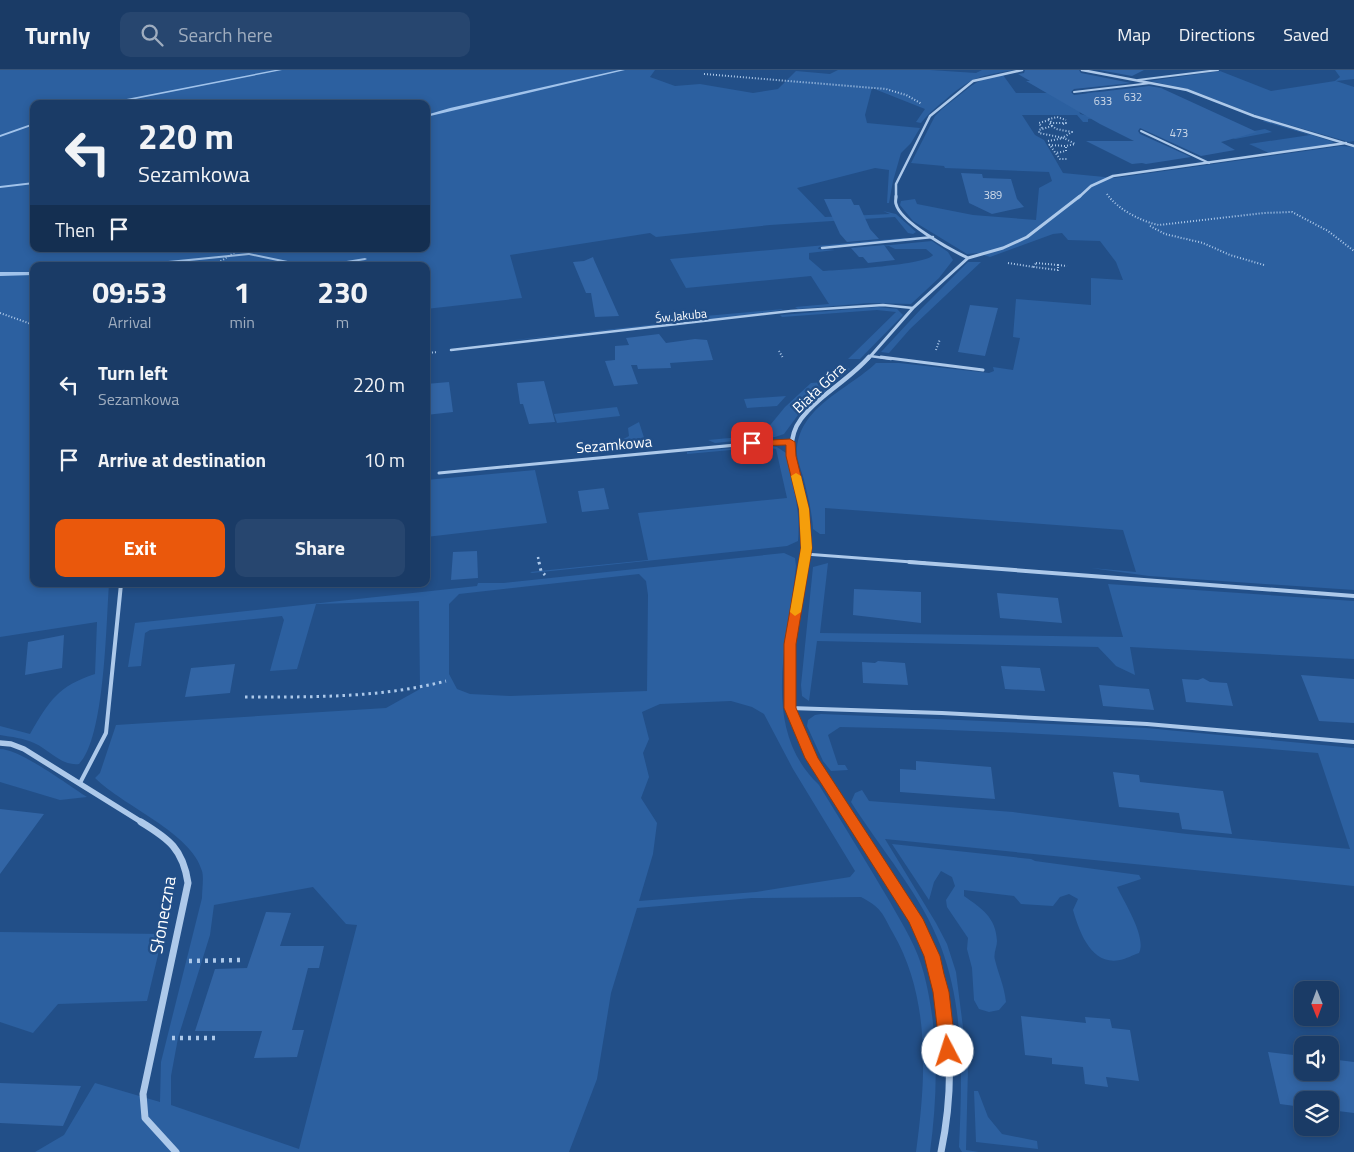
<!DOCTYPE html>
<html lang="en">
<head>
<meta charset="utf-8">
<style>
  :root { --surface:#1a3b66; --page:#27466f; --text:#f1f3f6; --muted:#9fadbf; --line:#38557a; --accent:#ea580c }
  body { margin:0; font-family:"Titillium Web",sans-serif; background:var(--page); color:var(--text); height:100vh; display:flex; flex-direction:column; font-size:19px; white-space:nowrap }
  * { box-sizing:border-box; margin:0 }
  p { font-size:16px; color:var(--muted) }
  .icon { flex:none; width:28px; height:28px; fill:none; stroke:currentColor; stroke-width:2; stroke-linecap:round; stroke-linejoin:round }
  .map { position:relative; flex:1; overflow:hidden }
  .details { position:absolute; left:30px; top:192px; width:400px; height:325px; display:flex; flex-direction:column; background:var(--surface); border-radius:10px; box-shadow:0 2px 8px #0003,0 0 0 1px var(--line) }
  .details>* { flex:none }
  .banner { position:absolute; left:30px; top:30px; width:400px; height:152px; border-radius:10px; box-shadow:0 2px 8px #0003,0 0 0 1px var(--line); background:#1a3b66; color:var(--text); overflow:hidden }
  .needle { width:32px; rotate:179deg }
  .buttons { position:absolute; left:1294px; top:911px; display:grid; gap:10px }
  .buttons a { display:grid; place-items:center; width:45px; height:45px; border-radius:10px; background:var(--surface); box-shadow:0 2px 8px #0003,0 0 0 1px var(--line); font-size:25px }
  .pin { position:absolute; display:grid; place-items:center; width:42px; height:42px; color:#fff; margin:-21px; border-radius:10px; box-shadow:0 2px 8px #0006 }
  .me { position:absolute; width:55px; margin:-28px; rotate:355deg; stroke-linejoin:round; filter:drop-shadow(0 0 4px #0008) }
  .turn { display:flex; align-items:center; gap:18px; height:105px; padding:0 25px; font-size:22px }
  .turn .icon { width:65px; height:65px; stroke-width:2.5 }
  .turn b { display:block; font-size:35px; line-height:42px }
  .then { display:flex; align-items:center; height:48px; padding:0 25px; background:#0003; gap:10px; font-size:19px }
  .eta { display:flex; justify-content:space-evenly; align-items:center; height:85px; text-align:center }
  .eta b { font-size:30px; font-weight:700; line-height:35px }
  .primary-button { display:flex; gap:10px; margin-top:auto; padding:10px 25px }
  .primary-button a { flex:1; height:58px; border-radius:10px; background:var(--accent); color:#fff; font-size:20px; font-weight:700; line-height:58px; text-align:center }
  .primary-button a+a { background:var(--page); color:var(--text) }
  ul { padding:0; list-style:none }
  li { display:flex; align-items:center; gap:15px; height:75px; padding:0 25px }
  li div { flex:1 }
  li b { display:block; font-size:19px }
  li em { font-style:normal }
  header { display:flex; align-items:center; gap:30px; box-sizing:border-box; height:70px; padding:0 25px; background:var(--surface); border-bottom:1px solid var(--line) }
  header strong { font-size:24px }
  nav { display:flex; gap:28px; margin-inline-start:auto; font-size:18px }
  .search { width:350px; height:45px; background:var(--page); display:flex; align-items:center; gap:12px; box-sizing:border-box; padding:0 18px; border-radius:10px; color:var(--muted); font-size:19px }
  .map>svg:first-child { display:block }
</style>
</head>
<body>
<header>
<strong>Turnly</strong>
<div class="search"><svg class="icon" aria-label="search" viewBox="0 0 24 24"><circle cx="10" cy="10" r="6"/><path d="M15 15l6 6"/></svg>Search here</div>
<nav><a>Map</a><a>Directions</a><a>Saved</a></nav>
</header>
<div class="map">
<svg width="1354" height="1082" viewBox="0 0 1354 1082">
  <rect width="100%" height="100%" fill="#224f88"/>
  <path fill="#2c60a0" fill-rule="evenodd" d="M0,0H655L650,7L675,16L700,14L753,23L778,19L796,1L830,4L838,0H930L976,3L982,0H1015C979,6 971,7 944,31C935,38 928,44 921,53L916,52L925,39L872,18L865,45L867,53L920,58L911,73L901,83L893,111L889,133H887L889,100L875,98L797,118L825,147L890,144L883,141L896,144L916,162L913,164L908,163L895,147L770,155L656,167L650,163L510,185L522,228L426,239V196H34V514H109C106,554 105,668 79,694C61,696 50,680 34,673C23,668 12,667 0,665V656L30,664C49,631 58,616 95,604L97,552L0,567ZM34,34H426V179H34Z
    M1335,0H1354V9L1336,11L1354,17V71L1349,72L1258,46L1188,19L1149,11L1220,1L1271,21L1335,11L1340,7Z
    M1003,5L1016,23H1070L1075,26L1080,44L1088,46V24L1086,23L1096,22L1136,41L1237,64L1265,59L1272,62L1235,69L1224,64L1132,43L1088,49V52H1083L1077,45H1022L1035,65L1044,70L1063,103L1115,108L1341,76L1354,77V520L1149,506L1091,498L1136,502L1123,460L825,438V464H820L813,459C812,442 808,427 804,410C802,402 798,393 797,385C795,338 848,320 876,293H899L989,303L994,301L993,297L1013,300L1020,268L1013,267L1016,229L1091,235V208L1123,210L1116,192L1100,171L1068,170L1062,163L1053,164L990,187L978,183L967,184L913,151L900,135L901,131L915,129L917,134L973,145L1036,150L1039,118L1052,111L1049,102L945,98L944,96L911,93L935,46L942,39L971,16L981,10Z
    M1262,51H1267L1334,72L1328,75L1269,83L1249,74L1310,65Z
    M904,168L907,169L819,177L818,179L835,180L809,183V189L823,201C840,200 927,195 933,185L926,179H895L889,176L849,179L932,171L948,182L953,190L939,208L911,234L869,233L798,239L795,237L829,234L811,206L686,218L670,189Z
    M968,192H981L910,259L889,283L881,282L921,239Z
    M878,237L897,239L903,245L860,289H848L896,242L877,240L782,247L780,245Z
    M783,239L781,240C755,244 692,258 670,247H694Z
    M660,249L664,253L660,255L471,275L658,254Z
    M842,295L850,299L798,345L784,364L775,367L715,373L708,370L762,365L785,337L811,313L825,312Z
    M786,326L777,336L747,338L744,329Z
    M617,337L620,346L557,353L554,344Z
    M639,352L647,377L586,383L584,378L588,376L620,371L629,366L628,358Z
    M766,375L777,377L786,383C792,412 801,440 798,471L787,476L532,503L530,502L648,490L638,443L787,428L776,379L764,377L687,384V382Z
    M535,400L547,453L426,467V410Z
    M784,483L795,488L796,496C789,568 758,657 819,715C843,754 867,793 890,832C903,855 918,879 924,904C939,962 938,1023 930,1082H916C926,1009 931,929 893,863C882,843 882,838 861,827L752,828L637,838L611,923L597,1009L569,1082H35L64,1065L95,1013L160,1032L161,992L202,828C202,819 204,808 202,801C192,763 123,736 95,708L100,703L116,655L386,638L420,619L419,531L316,534L297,599L270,601L284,550L282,546L150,560L145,563L141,596L128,597L135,553L477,516L478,513H504ZM639,504L646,511L648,525L647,621L510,626L470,624L457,619L449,604V534L459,524ZM731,631L752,637L764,644L793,699L855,801L850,807L756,822L639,831L653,784L657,753L641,728L649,707L643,683L649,669L642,642L660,634ZM313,817L346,854L357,855L299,1079L171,1035V1006L178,968L210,865L214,835Z
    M828,493L820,563L1123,567L1108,514L1354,531V589L1130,577L1135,605L1116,596L1098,577L817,571L809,631L802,626L801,615L813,497Z
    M821,644L1146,658L1354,678V816L885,769L936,853L947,874L956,902L968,997L966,1080L979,1082H962L959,1077C962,1010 965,941 941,877C922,826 880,778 851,732L855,723L862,720L869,731L1013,742L1187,764L1350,779L1318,683C1159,669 1000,660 840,657L828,665L838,695H845L848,700L831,701L823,691L807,656L808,650L815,645Z
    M0,679C20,679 68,715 87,727L60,730L0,712Z
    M892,774L1031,789L1035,791L1139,805L1141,809L1117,817C1124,832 1147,867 1139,883C1133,885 1126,889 1120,890C1091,896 1079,861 1073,840L1078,829L1069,824L1060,827L1053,836L1021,834L1014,826L964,820V826C981,838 996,847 997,871C997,877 993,884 995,890C999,906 1004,915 1006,932L999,940L989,942L979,939L974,930L972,898L967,879L968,868L947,837L946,830L955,816L952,807L941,801L934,812L929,830Z
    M0,862L163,864L147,931L58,934L33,963L0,952Z
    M974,1021H978L988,1047L1002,1064L1037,1071L1038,1079L976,1072Z"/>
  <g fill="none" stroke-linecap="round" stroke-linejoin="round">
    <path fill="#a1c3eb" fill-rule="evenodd" d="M275,0H282L110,34H101Z
      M619,0H625L426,47V45L450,38Z
      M34,53V55L0,67V65Z
      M34,112V114L0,118V116Z
      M249,183L307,195L328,194L365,188L367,189L365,190L329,196H301L249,185L140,196H126L128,195Z
      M0,202H34V205L0,206Z"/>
  </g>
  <path fill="#3265a5" d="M1025,0H1079L1081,3L1131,13L1074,19L1071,22L1074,25L1149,16L1161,18L1257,62L1221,72L1235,80L1201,86L1140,58L1138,61L1140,64L1191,87L1146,94L1142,93L1132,94L1086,71H1134L1100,54L1026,11H1030L1018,4L1024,3Z
    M1099,0H1144L1132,6Z
    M961,103L982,104L983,108L1011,109L1017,129L1024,137L992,144L969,133Z
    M824,129H851L854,135H859L870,159L879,169L847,172L840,164Z
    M884,175L895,190L868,193L863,187H859L851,178Z
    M593,187L594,190L619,246L595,247L591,223H586L573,192L584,191Z
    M970,235L998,238L985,286L958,282Z
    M659,264L666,273L695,269L707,270L713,290L670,293L671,298L638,299L637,295H631L638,314L614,316L605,291L615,290V276L629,275L626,268Z
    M544,311L555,352L529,354L523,334H520L517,313Z
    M449,312L453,342L426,345V314Z
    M604,418L609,439L582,442L578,421Z
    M477,481L478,508L451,510L453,482Z
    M854,519L921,522V553L853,545Z
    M997,523L1058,528L1062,553L1000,548Z
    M64,565L62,598L25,605L28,572Z
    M878,591L905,593L908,615L863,613L862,592L875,593Z
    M235,594L230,623L185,627L191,598Z
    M1001,596L1040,598L1045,621L1005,619Z
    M1301,605L1354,609V653L1319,651Z
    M1203,608L1210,612L1227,613L1233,636L1186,632L1182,609L1198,610Z
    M1099,615L1149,619L1154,640L1103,636Z
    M916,691L991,697L995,729L900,722V699L916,700Z
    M1113,702L1139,705L1140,712L1223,721L1232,764L1182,759L1179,743L1119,737Z
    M0,739L44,744L0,804Z
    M266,842L291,843L280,876H324L319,898H308L292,960H304L297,987L254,988L262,961H195L215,899L247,898Z
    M1021,946L1086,953L1085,947L1110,949L1112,958L1130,960L1139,1011L1106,1007L1108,1017L1085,1014L1083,997L1052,994V988L1025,985Z
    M1268,982L1302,986V1002H1330V989L1354,992V1043L1330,1040V1030H1302V1037L1280,1034Z
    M0,1013L81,1016L63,1056L0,1053Z"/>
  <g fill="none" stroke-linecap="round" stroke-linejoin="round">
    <path stroke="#adc9ea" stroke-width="2" stroke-dasharray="1 2" stroke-linecap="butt" d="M704,4L886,19L906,25L922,34
      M1051,52L1049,49L1057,47L1066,50
      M1063,54L1066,53H1049L1056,59L1072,62L1064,67
      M1052,56L1039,60V63L1064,68
      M1042,58L1039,53L1049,50
      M1048,71L1064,68L1075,74L1066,76
      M1049,74L1060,89H1068
      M1049,75L1066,76V81L1056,83
      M1107,124C1117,139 1142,152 1159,155L1264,143L1292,142L1328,161L1354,181
      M1150,156L1165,164L1203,173L1230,185L1264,195
      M1008,193L1034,197
      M1036,193L1058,195V200L1034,197Z
      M1058,195L1067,196
      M213,196L240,179
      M0,243L34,255
      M936,280L940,269
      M779,281L783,288
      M426,283L438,282"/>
    <path stroke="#adc9ea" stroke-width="2.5" stroke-dasharray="2 3" stroke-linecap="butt" d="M538,487L539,493"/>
    <path stroke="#adc9ea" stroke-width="3" stroke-dasharray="2.5 4" stroke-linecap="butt" d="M539,492L541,501L545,505
      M245,627C313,627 380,628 446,611"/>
    <path stroke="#adc9ea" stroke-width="4.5" stroke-dasharray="3 5" stroke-linecap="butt" d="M189,891L241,890
      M172,968H217"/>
    <path stroke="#adc9ea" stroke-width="2" d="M1138,10L1218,0
      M1074,22L1151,13
      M1141,61L1209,93"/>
    <path stroke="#adc9ea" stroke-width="2.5" d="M822,178L933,167
      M451,280L791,241L883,235L913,238
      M870,286L891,289"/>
    <path stroke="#adc9ea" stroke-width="3" d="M881,287L983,300
      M439,403L768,372H791
      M805,484L925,493"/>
    <path stroke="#adc9ea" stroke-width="4" d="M909,492L1354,526
      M790,638L942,643L1147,654L1354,672
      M80,713L106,663L121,514"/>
    <path stroke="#adc9ea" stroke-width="2.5" d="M1082,0L1187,20L1254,46L1354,76
      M896,128V114L930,46L973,11L1022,0
      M1078,128L1091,116L1113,106L1346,73"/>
    <path stroke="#adc9ea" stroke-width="3" d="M896,126C896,129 895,132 896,134C900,152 951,180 968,188
      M868,289L913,238L968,188L1003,178L1027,167L1080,126"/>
    <path stroke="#adc9ea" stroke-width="4.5" d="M804,493C807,476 806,458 804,440C800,410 780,377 801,349C819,325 849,310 869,287"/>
    <path stroke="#adc9ea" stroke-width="5.5" d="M805,492L790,574V638L812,689L854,753
      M0,673L11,674L24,679L143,753"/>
    <path stroke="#adc9ea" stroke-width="7" d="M141,752C169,769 183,779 188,813L143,1024L145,1048L176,1082
      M853,752C867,774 882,796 896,819C903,829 911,840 917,851C951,921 957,1006 941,1082"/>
  </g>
  <path fill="#ea580c" stroke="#983908" d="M790,369L795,372L796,386L809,439L812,478L796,574V638L818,688L923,849L940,886L944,904L949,922L956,981L954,986L948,988L942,986L940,981L933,922L924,886L909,852L805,688L784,638V574L801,478L799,439L786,386V375L752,376L748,373L752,371Z"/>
  <path fill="#f59e0b" d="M796,403L801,406L809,439L812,478L801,542L795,546L790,542L801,478L799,439L791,406Z"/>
  <g text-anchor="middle" stroke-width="5" stroke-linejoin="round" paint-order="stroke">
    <g font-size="11" fill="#ccd8e8">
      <text x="1133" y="31">632</text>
      <text x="1103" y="35">633</text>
      <text x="1179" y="67">473</text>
      <text x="993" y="129">389</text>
    </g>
    <g font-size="12" fill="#fff" stroke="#224f88">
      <text transform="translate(681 246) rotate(-6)" y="4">Św.Jakuba</text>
    </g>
    <g font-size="15" fill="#fff" stroke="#224f88">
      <text transform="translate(819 318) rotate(-43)" y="5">Biała Góra</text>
      <text transform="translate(614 375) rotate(-5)" y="5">Sezamkowa</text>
    </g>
    <g font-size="18" fill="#fff" stroke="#224f88">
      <text transform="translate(163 845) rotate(-80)" y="6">Słoneczna</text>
    </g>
  </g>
</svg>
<div class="buttons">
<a><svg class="needle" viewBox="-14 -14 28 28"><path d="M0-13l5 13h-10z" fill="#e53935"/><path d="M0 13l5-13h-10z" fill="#9fadbf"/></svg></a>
<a><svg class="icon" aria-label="sound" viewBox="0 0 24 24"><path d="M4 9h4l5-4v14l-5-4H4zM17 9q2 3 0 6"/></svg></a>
<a><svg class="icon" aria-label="layers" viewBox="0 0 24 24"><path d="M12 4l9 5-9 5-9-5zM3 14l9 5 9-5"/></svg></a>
</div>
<div class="pin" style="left:752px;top:373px;background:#d93025"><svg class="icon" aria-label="arrive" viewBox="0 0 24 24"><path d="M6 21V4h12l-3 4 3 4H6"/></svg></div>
<svg class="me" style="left:948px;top:981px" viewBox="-20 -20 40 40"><circle r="19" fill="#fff"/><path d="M0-13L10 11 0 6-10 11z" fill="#ea580c"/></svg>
<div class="banner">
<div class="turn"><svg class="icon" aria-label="left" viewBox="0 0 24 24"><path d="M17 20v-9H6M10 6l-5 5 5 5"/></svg><div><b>220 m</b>Sezamkowa</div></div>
<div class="then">Then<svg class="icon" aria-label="arrive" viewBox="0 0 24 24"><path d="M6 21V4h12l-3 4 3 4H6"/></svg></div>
</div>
<section class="details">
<div class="eta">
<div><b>09:53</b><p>Arrival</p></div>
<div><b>1</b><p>min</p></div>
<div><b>230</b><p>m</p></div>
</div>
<ul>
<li><svg class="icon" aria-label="left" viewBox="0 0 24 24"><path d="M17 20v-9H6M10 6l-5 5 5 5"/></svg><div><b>Turn left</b><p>Sezamkowa</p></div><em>220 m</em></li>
<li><svg class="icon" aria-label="arrive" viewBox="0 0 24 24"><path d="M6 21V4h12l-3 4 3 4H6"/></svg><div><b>Arrive at destination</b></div><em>10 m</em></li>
</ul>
<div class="primary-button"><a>Exit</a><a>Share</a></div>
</section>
</div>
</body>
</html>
